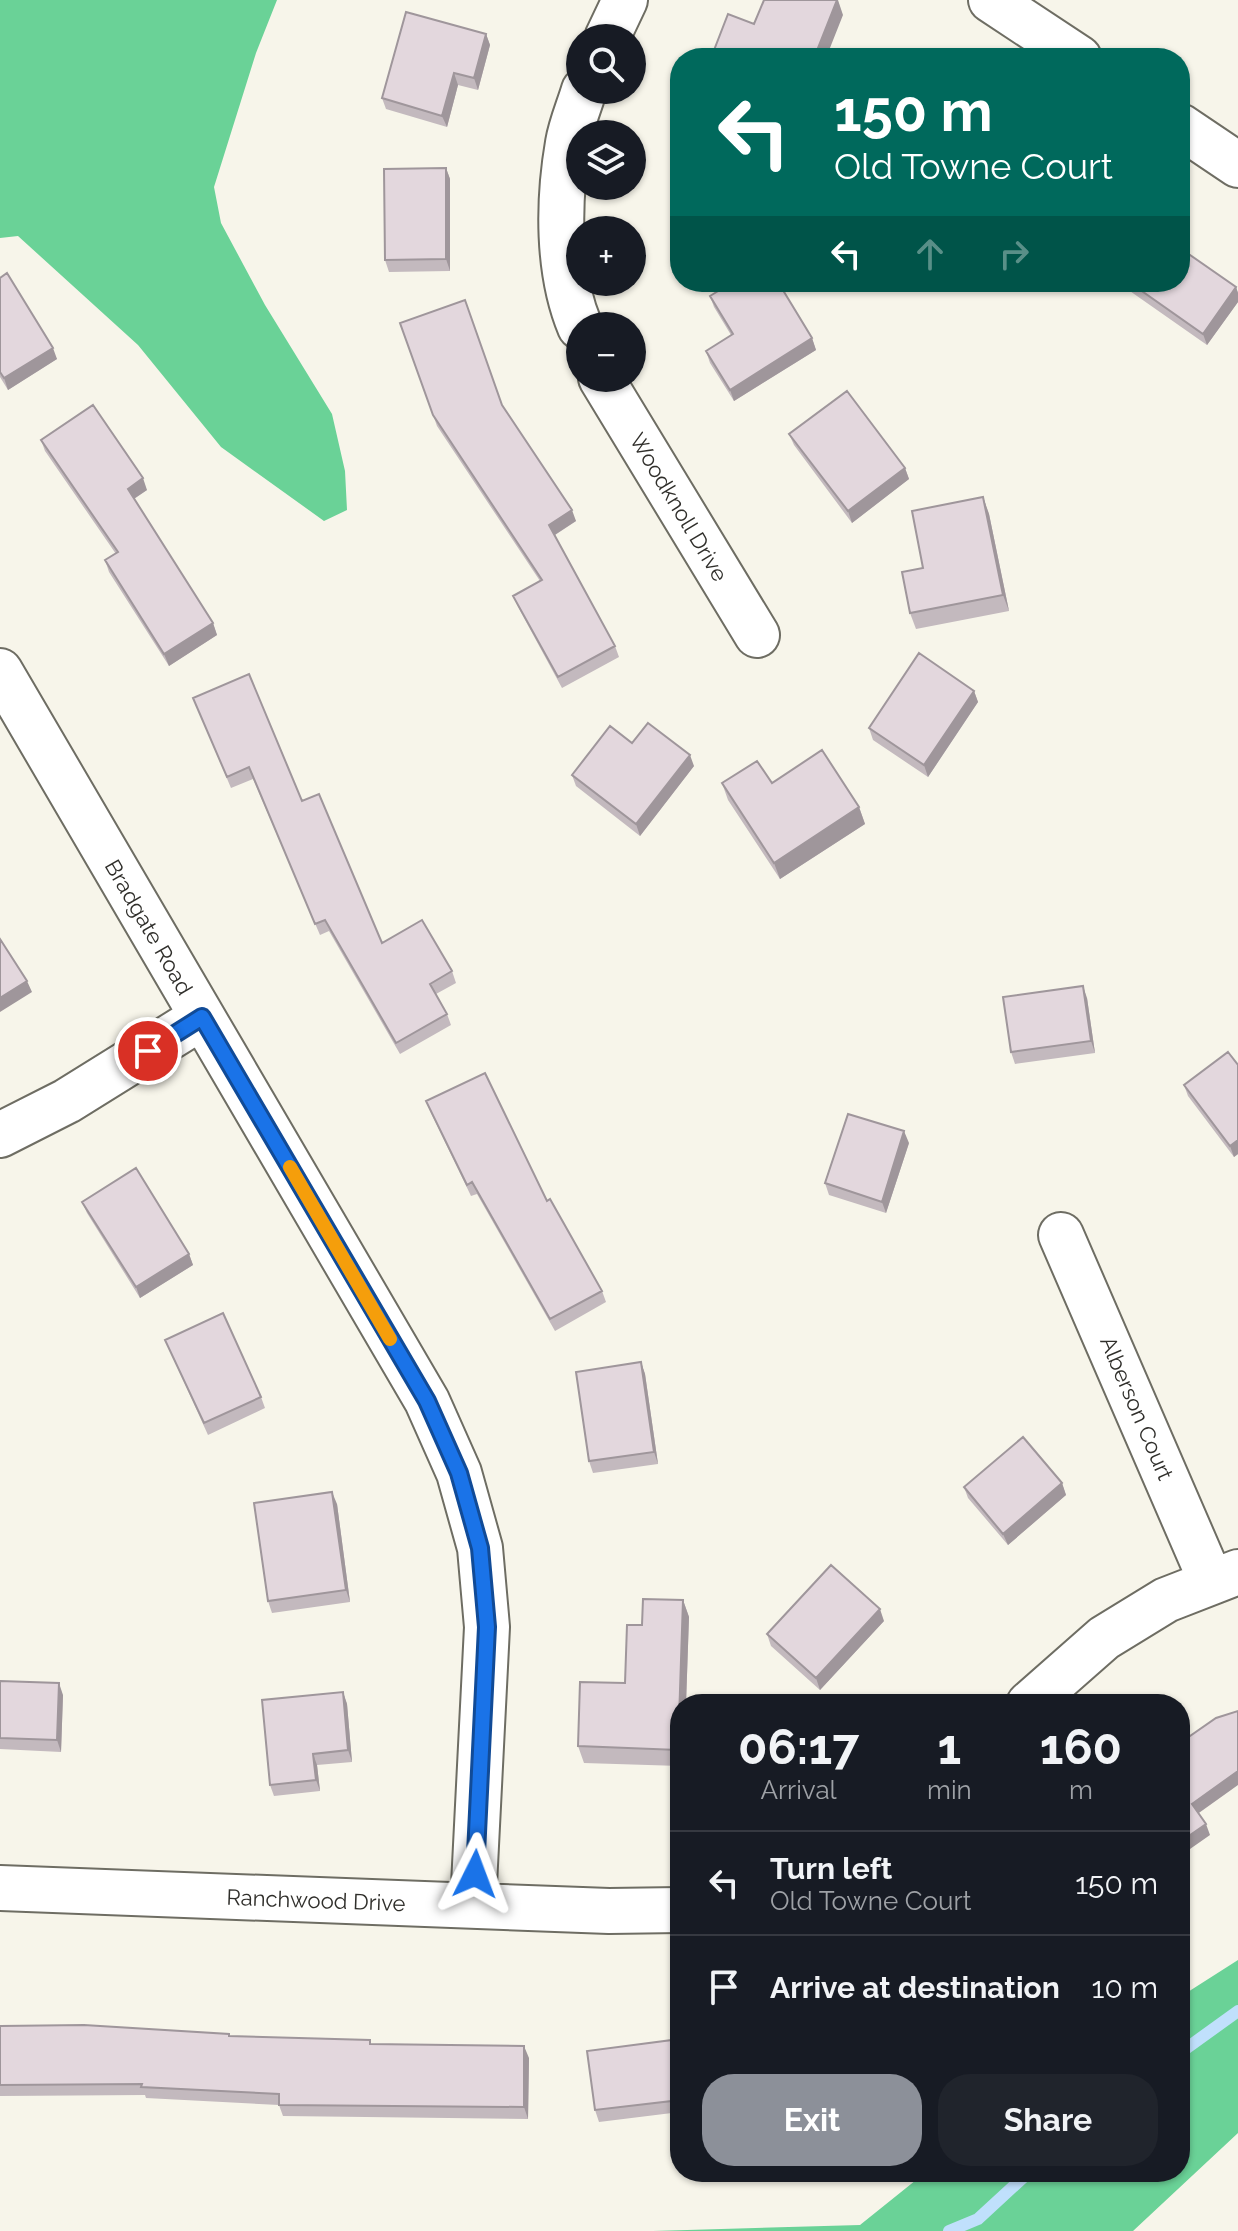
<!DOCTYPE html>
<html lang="en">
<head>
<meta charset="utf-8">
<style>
  :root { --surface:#171b24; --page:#20242c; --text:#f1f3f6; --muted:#9ea1a6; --line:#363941; --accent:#8c9099 }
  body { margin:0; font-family:Raleway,sans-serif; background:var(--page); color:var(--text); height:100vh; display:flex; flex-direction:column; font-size:30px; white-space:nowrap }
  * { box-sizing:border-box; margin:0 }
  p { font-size:26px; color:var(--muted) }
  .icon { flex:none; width:44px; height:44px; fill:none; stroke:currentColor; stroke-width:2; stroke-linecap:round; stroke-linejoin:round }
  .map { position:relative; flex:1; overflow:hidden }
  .sheet { position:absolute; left:670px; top:1694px; width:520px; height:488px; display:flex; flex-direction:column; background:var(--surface); border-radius:32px; box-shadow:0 2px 6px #0004 }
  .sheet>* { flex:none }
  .hud { position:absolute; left:670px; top:48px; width:520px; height:244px; border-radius:32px; box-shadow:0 2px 6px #0004; background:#00695c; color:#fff; overflow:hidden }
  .fabs { position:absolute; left:566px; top:24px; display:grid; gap:16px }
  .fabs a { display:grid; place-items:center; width:80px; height:80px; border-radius:50%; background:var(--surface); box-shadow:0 2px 6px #0004; font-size:40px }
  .pin { position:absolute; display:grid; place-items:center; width:68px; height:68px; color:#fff; margin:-34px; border:4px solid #fff; border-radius:50%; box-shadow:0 2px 8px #0007 }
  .me { position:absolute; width:88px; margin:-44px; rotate:3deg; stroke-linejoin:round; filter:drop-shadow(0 0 6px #0008) }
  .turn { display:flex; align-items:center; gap:28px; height:168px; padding:0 32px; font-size:36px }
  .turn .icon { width:104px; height:104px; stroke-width:2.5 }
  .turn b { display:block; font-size:56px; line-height:68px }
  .lanes { display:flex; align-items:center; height:76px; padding:0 32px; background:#0003; justify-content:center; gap:40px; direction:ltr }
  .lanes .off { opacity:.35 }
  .eta { display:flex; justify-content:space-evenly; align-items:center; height:136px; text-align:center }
  .eta b { font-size:48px; font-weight:700; line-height:56px }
  .button { display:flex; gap:16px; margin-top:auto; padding:16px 32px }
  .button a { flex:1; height:92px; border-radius:32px; background:var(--accent); color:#fff; font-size:32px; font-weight:700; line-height:92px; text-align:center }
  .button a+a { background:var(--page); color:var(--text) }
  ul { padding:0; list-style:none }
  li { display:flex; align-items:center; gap:24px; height:104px; padding:0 32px; border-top:2px solid var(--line) }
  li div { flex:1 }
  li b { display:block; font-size:30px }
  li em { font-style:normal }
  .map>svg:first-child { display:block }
</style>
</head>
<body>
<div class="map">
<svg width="1238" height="2231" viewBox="0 0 1238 2231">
  <rect width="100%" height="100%" fill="#f7f5ea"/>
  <path fill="#6ad297" d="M0,0H277L256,53L214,187L221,223L265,305L332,414L345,471L347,510L324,521L221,447L138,345L18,236L0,238Z
    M1238,1960V2133L1133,2231H653L860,2225L926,2172H1180V1997Z"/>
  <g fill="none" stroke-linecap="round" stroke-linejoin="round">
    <path stroke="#c0e0fc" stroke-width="12" d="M1180,2053L1238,2011
      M949,2231L978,2219L1029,2172"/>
    <g stroke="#6e6d63" stroke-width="48">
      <path id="street" d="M991,0L1079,58
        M607,38L625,0
        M1180,126L1238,165
        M580,327C557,272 558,201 568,143C571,125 579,107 584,90
        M601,378L757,635
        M0,671L427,1401L459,1473L480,1548L487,1627L473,1905
        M0,1135L67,1101L202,1017
        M1061,1235L1211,1581
        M1029,1704L1104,1638L1166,1600L1238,1572
        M0,1888L609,1911L680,1910"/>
    </g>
    <use href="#street" stroke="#fff" stroke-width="44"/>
  </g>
  <path fill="#c3b9be" d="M486,34L490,45L478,90L458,85L447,127L386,109L382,98Z
    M680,156V209L677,208L673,197Z
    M446,168L450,179V271L389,272L385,260Z
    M0,278L57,359L8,390L0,377Z
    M1117,282H1180L1236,287L1238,293V302L1207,345Z
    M710,296L812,338L816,350L734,401L710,363L706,351L731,335L714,307Z
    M400,323L502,405L576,521L555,535L615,646L619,657L562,688L518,607L513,596L540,581L437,426Z
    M789,434L905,468L909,479L852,523L794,445Z
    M41,440L147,490L134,499L213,623L217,635L169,666L109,572L105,560L116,554L45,451Z
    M983,497L989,514L1009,611L916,629L910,613L923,568Z
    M974,691L978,702L928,777L873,740L869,728Z
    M193,698L302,801L382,943L452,971L456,983L436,994L447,1014L451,1025L400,1054L329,931L320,935L253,779L231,788Z
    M632,743L694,766L640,836L576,786L572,775Z
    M722,783H772L859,807L865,824L780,879L728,800Z
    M1087,998L1095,1053L1015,1064L1011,1052Z
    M1238,1065V1154L1234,1157L1188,1096L1184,1085Z
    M426,1101L547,1201L602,1291L606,1302L555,1331L477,1194L471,1196L431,1113Z
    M909,1143L886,1213L829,1195L825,1183Z
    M82,1202L189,1254L193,1265L140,1298L87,1213Z
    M165,1340L261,1397L265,1408L208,1435Z
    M641,1362L645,1374L658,1464L593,1473L589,1461Z
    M1062,1483L1066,1495L1008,1545L968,1498L964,1487Z
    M337,1504L350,1602L272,1613L268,1601Z
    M683,1600L689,1617L686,1704H680V1766L584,1763L578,1746L625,1683L642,1625Z
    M884,1621L820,1690L771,1646L767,1634Z
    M0,1681L63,1695L61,1752L0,1749Z
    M343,1692L347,1704L352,1762L317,1765L320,1791L274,1796L270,1785Z
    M0,2026L229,2034L230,2036L370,2040L371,2044L529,2058L528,2119L283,2116L279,2105L146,2098L145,2095L0,2096Z
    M680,2041V2112L599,2122L595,2110Z"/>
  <path fill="#9f969b" d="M837,0H838L843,15L826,58H814Z
    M486,34L490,45L478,90L474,78Z
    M454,73L458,85L447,127L442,116Z
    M446,168L450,179V271L446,259Z
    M1236,287L1238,293V302L1207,345L1203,334Z
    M812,338L816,350L734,401L730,390Z
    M53,348L57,359L8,390L4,378Z
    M905,468L909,479L852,523L848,511Z
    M143,478L147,490L132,500L128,489Z
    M983,497L989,514L1009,611L1003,595Z
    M572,510L576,521L553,536L549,525Z
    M213,623L217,635L169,666L164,654Z
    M974,691L978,702L928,777L924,765Z
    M690,755L694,766L640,836L636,824Z
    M859,807L865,824L780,879L774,863Z
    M27,981L32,992L0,1012V998Z
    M1083,986L1087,998L1095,1053L1091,1041Z
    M904,1131L909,1143L886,1213L882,1202Z
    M1238,1140V1154L1234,1157L1230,1146Z
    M189,1254L193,1265L140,1298L136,1287Z
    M641,1362L645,1374L658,1464L654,1452Z
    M1062,1483L1066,1495L1008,1545L1003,1534Z
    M332,1492L337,1504L350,1602L346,1590Z
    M683,1600L689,1617L686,1704H680V1754L678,1750Z
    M880,1609L884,1621L820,1690L816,1678Z
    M59,1683L63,1695L61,1752L57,1740Z
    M343,1692L347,1704L352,1762L348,1750Z
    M313,1754L317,1765L320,1791L316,1780Z
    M1238,1771V1785L1196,1815L1192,1804Z
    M1206,1824L1210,1835L1180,1856V1842Z
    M524,2046L529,2058L528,2119L524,2107Z"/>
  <path fill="#e3d7dd" stroke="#9f969b" stroke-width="2" d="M764,0H837L814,58H711L728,14L754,24Z
    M406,12L486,34L474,78L454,73L442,116L382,98Z
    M680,156V198L673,197Z
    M446,168V259L385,260L384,169Z
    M1180,248L1236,287L1203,334L1129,282H1180Z
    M7,273L53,348L4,378L0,372V278Z
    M733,282H778L812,338L730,390L706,351L733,334L710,296Z
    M465,300L502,405L572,510L549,525L615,646L558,677L513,596L542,580L433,415L400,323Z
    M847,391L905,468L848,511L789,434Z
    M93,405L143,478L128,489L213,623L164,654L105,560L118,552L41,440Z
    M983,497L1003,595L910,613L902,572L923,568L912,511Z
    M919,653L974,691L924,765L869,728Z
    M249,674L302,801L319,794L382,943L422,920L452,971L430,984L447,1014L396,1043L325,920L315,924L249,767L227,777L193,698Z
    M648,723L690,755L636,824L572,775L610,726L632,743Z
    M822,750L859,807L774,863L722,783L757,761L772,783Z
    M0,939L27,981L0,998Z
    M1083,986L1091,1041L1011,1052L1003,997Z
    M1228,1052L1238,1065V1140L1230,1146L1184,1085Z
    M485,1073L547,1201L550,1199L602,1291L550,1319L472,1182L467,1185L426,1101Z
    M848,1114L904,1131L882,1202L825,1183Z
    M136,1168L189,1254L136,1287L82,1202Z
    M223,1313L261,1397L204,1423L165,1340Z
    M641,1362L654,1452L589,1461L576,1372Z
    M1023,1437L1062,1483L1003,1534L964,1487Z
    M332,1492L346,1590L268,1601L254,1503Z
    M831,1565L880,1609L816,1678L767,1634Z
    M643,1599L683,1600L678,1750L578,1746L580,1682L625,1683L627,1625H642Z
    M0,1681L59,1683L57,1740L0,1738Z
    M343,1692L348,1750L313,1754L316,1780L270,1785L262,1700Z
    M1238,1711V1771L1192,1804L1206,1824L1180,1842V1743L1216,1718Z
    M84,2025L229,2034V2036L370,2040V2044L524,2046V2107L279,2105V2094L141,2087L142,2084L0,2085V2026Z
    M680,2039V2100L595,2110L587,2051Z"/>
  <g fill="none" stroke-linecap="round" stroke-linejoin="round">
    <g stroke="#114b97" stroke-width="20">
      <path id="route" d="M148,1051L202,1017L427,1401L459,1473L480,1548L487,1627L475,1874"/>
    </g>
    <use href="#route" stroke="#1a73e8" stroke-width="14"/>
    <path stroke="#f59e0b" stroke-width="14" d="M290,1167L390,1339"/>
  </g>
  <g text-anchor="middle" stroke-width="6" stroke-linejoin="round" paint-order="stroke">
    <g font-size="22" fill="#302f2b" stroke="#fff">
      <text transform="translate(679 507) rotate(59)" y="8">Woodknoll Drive</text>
      <text transform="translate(149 927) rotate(60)" y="8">Bradgate Road</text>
      <text transform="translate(1137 1408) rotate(67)" y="8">Alberson Court</text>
      <text transform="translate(316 1900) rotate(2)" y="8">Ranchwood Drive</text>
    </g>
  </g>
</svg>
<div class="fabs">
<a><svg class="icon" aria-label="search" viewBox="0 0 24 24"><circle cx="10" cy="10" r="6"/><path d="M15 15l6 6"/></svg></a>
<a><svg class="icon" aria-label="layers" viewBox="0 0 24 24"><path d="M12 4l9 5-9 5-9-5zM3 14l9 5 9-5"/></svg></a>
<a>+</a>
<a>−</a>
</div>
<div class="pin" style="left:148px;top:1051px;background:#d93025"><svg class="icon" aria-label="arrive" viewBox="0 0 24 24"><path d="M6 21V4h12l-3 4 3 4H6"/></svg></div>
<svg class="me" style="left:475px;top:1874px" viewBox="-20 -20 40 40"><path d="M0-17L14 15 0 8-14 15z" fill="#1a73e8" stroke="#fff" stroke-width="4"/></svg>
<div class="hud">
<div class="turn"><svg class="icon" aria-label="left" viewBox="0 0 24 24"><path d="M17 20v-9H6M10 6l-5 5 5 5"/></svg><div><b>150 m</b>Old Towne Court</div></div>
<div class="lanes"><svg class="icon" aria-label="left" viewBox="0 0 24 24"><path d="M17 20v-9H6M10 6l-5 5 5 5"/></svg><svg class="icon off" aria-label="ahead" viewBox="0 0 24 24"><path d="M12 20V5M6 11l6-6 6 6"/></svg><svg class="icon off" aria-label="right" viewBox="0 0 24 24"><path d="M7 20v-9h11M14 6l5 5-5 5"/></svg></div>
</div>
<section class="sheet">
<div class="eta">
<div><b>06:17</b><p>Arrival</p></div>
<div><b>1</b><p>min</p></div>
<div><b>160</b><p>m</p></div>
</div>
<ul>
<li><svg class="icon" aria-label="left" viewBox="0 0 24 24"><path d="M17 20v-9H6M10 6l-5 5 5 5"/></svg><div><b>Turn left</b><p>Old Towne Court</p></div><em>150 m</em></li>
<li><svg class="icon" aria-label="arrive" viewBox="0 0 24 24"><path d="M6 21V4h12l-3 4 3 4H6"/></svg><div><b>Arrive at destination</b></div><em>10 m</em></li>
</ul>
<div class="button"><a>Exit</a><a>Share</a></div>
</section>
</div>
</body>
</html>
